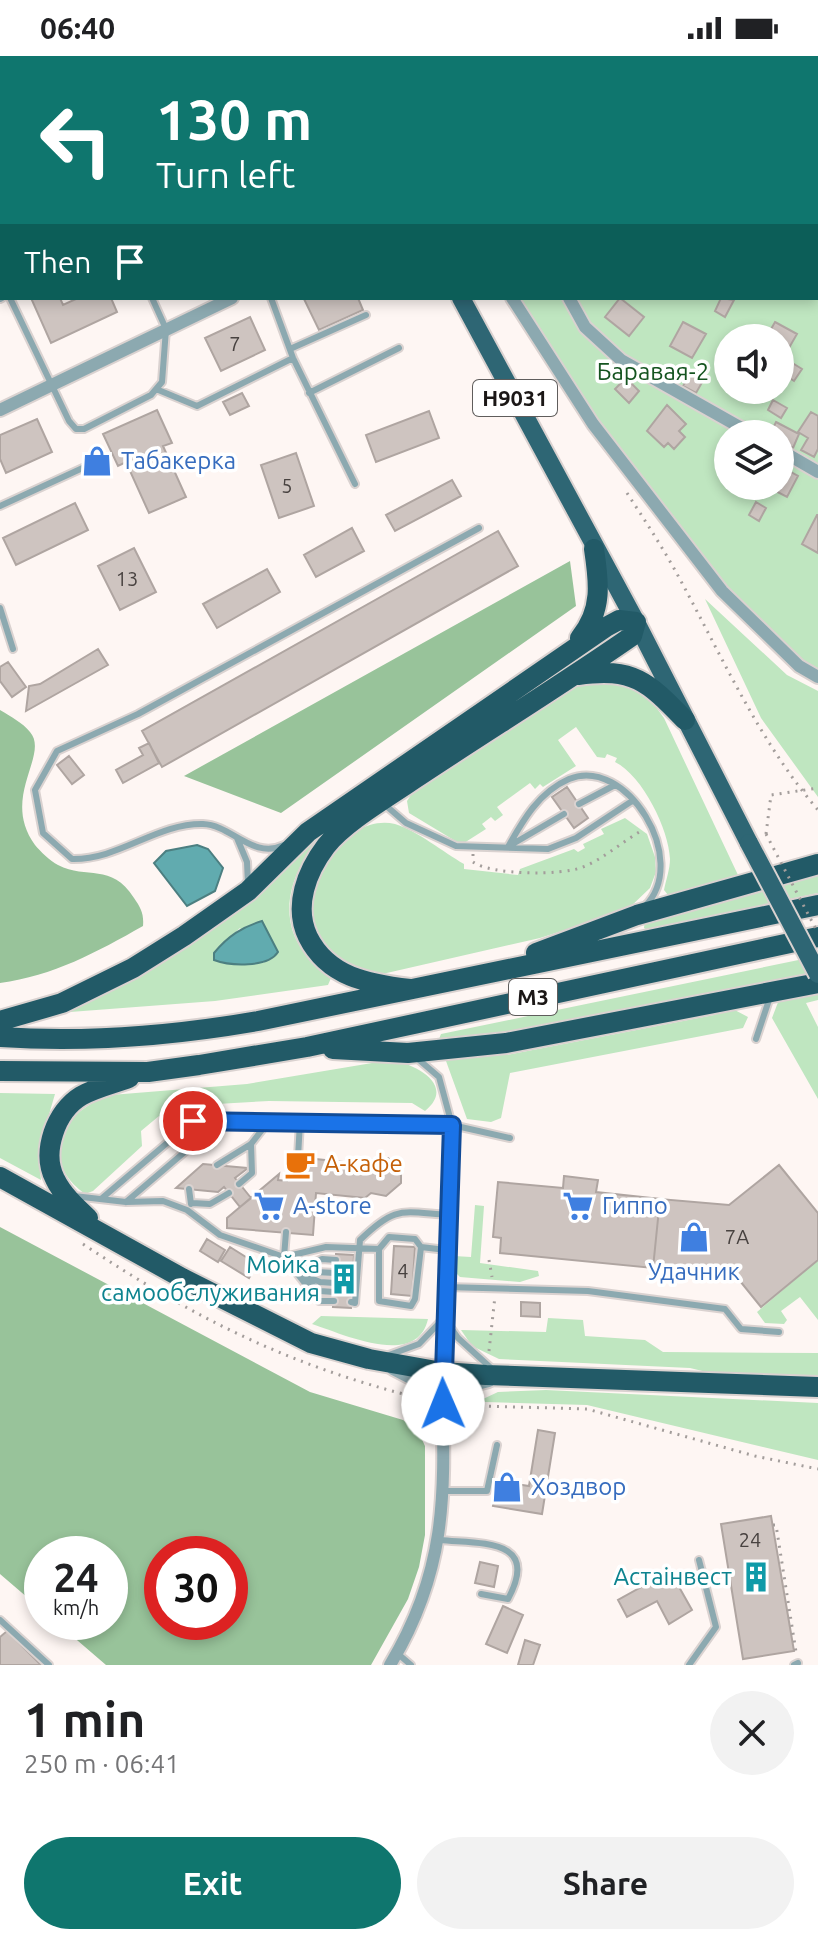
<!DOCTYPE html>
<html lang="en">
<head>
<meta charset="utf-8">
<style>
  :root { --surface:#fff; --page:#f2f2f2; --text:#202124; --muted:#757577; --accent:#0f766e }
  body { margin:0; font-family:Ubuntu,sans-serif; background:var(--page); color:var(--text); height:100vh; display:flex; flex-direction:column; font-size:30px; white-space:nowrap }
  * { box-sizing:border-box; margin:0 }
  p { font-size:26px; color:var(--muted) }
  .icon { flex:none; width:44px; height:44px; fill:none; stroke:currentColor; stroke-width:2; stroke-linecap:round; stroke-linejoin:round }
  .map { position:relative; height:1609px; overflow:hidden }
  .panel { display:flex; flex-direction:column; background:var(--surface); flex:1 }
  .panel>* { flex:none }
  .hud { position:absolute; left:0px; top:0px; width:818px; height:244px; box-shadow:0 4px 12px #0003; background:#0f766e; color:#fff; overflow:hidden }
  .fabs { position:absolute; left:714px; top:268px; display:grid; gap:16px }
  .fabs a { display:grid; place-items:center; width:80px; height:80px; border-radius:50%; background:var(--surface); box-shadow:0 4px 12px #0003; font-size:40px }
  .speed { position:absolute; left:24px; top:1480px; display:flex; gap:16px; font-size:40px; font-weight:700; text-align:center }
  .speed>* { display:grid; place-content:center; width:104px; height:104px; border-radius:50%; background:var(--surface); box-shadow:0 4px 12px #0003; line-height:1 }
  .speed small { font-size:20px; font-weight:400 }
  .speed .limit { border:12px solid #d22; background:#fff; color:#111 }
  .pin { position:absolute; display:grid; place-items:center; width:68px; height:68px; color:#fff; margin:-34px; border:4px solid #fff; border-radius:50%; box-shadow:0 2px 8px #0007 }
  .me { position:absolute; width:88px; margin:-44px; rotate:359deg; stroke-linejoin:round; filter:drop-shadow(0 0 6px #0008) }
  .turn { display:flex; align-items:center; gap:28px; height:168px; padding:0 24px; font-size:36px }
  .turn .icon { width:104px; height:104px; stroke-width:2.5 }
  .turn b { display:block; font-size:56px; line-height:68px }
  .then { display:flex; align-items:center; height:76px; padding:0 24px; background:#0003; gap:16px; font-size:30px }
  .round { display:grid; place-items:center; flex:none; width:84px; height:84px; border-radius:42px; background:var(--page) }
  .overview { display:flex; align-items:center; justify-content:space-between; height:136px; padding:0 24px }
  h1 { font-size:48px; font-weight:600; line-height:60px }
  .primary-button { display:flex; gap:16px; margin-top:auto; padding:16px 24px }
  .primary-button a { flex:1; height:92px; border-radius:48px; background:var(--accent); color:#fff; font-size:32px; font-weight:600; line-height:92px; text-align:center }
  .primary-button a+a { background:var(--page); color:var(--text) }
  .status { display:flex; justify-content:space-between; align-items:center; height:56px; padding:0 40px; background:var(--surface); direction:ltr }
  .status svg { height:22px; fill:currentColor }
  .map>svg:first-child { display:block }
</style>
</head>
<body>
<div class="status"><b>06:40</b><svg viewBox="0 0 49 12"><path d="M0 12V9h3v3zM5 12V6h3v6zM10 12V3h3v9zM15 12V0h3v12zM26 1h20v11H26zM47 4h2v5h-2z"/></svg></div>
<div class="map">
<svg width="818" height="1609" viewBox="0 0 818 1609">
  <rect width="100%" height="100%" fill="#fef6f3"/>
  <path fill="#bfe6c0" fill-rule="evenodd" d="M607,0H818V614L803,606L726,531L595,364L517,242H816V2H604ZM728,282H780V334H728ZM728,378H780V430H728Z
    M705,543L787,619L818,635V741L761,662Z
    M625,626L650,643L664,662L738,819L668,839L664,834C666,824 670,813 670,803C669,774 643,720 615,706L617,702L607,698L605,702L597,701L576,671L558,684L576,710L543,731L540,728L535,733L530,727L497,751L503,759L495,765L491,761L482,768L486,773L464,787L457,786L409,757L407,745L411,739L568,633L581,628Z
    M625,762L647,778L655,801L656,816L650,832L627,854L540,882L378,919C354,916 336,907 323,886C317,878 310,870 309,859C306,820 350,757 395,768C418,775 443,796 464,808V813L518,819L520,813L574,793L578,796L585,792L583,788L604,778L601,773Z
    M328,774C296,804 273,856 304,896C312,906 322,913 331,922L328,929L215,945L70,956V949ZM240,872L264,907L214,897Z
    M818,817V837L647,874L644,872L645,862Z
    M818,900V915L554,970L439,983L441,978Z
    M818,931V944L806,947L818,971V1043L772,962L780,941Z
    M731,952L748,961L743,972L510,1017L501,1062L491,1066L467,1063L446,1005L455,999H507L714,959Z
    M390,1004C414,1007 457,1029 425,1055L412,1047L269,1045L182,1050L163,1063L159,1060L141,1075L142,1090L93,1135L85,1138C37,1104 62,1054 111,1039L247,1028Z
    M0,1037L55,1038L38,1096L41,1124L0,1102Z
    M475,1149L484,1150L480,1207L538,1215L539,1220L520,1226L460,1221L455,1216L454,1200L471,1201Z
    M818,1204V1264L800,1241L781,1255L787,1264L784,1268L765,1267L757,1256Z
    M321,1260L428,1263C417,1313 343,1278 312,1268Z
    M548,1262L583,1264L585,1280L645,1284L663,1296L818,1297V1320H723L690,1312L499,1303L472,1290L461,1274L546,1276Z
    M546,1334L818,1347V1404L587,1349L485,1346L483,1343L498,1336Z"/>
  <path fill="#98c39a" fill-rule="evenodd" d="M0,0H259L2,2L0,169Z
    M570,505L576,550L281,757L184,720Z
    M0,654C10,660 23,667 30,676C50,699 0,741 35,789C40,795 50,805 58,809C87,824 111,806 134,842C141,852 144,858 143,870C97,896 53,920 0,927Z
    M0,1171L310,1336L403,1364L418,1375L425,1390V1479L419,1511L408,1543L371,1609H106L56,1566H110V1498H42V1554L0,1518ZM230,1498V1566H162V1498Z"/>
  <path fill="#61abaf" stroke="#4c7f81" stroke-width="2" d="M197,789L208,793L223,812L215,835L187,850L154,807L166,795Z
    M262,865L278,896C268,912 230,910 214,904V897C228,880 242,871 262,865Z"/>
  <path fill="#cec4c0" stroke="#afa5a1" stroke-width="2" d="M31,242H60L63,249L78,242H111L117,256L51,287Z
    M358,242L363,254L319,274L304,243Z
    M620,242L644,261L629,280L605,261Z
    M721,242L734,244L725,261L715,255Z
    M250,261L265,294L221,315L205,282Z
    M683,266L706,278L692,302L670,290Z
    M775,266L797,278L782,304L780,282H766Z
    M786,303L802,313L794,325L780,316Z
    M691,316L704,323L696,337L683,330Z
    M626,322L639,335L629,347L615,333Z
    M242,337L249,350L230,359L223,346Z
    M773,344L787,352L781,362L768,354Z
    M667,349L686,368L679,375L685,381L674,393L668,387L664,391L647,375Z
    M157,354L172,387L163,390L186,441L149,457L126,406L118,410L103,378Z
    M429,355L439,382L376,406L366,379Z
    M811,356L818,360V393L814,401L801,394L808,382L798,376Z
    M37,363L52,396L6,417L0,403V379Z
    M776,366L799,378L793,392L780,385V378H770Z
    M296,397L314,450L279,462L261,409Z
    M780,410L798,420L787,441L766,430H780Z
    M452,424L461,440L395,475L386,459Z
    M756,446L766,452L759,465L749,459Z
    M75,447L88,474L16,509L3,482Z
    M817,459H818V497L802,488Z
    M352,472L364,495L316,521L304,499Z
    M498,475L518,510L162,711L142,675Z
    M134,492L156,536L120,554L98,510Z
    M267,513L280,536L217,572L203,548Z
    M98,593L108,609L26,655L29,630L40,628Z
    M8,606L26,631L12,641L0,625V611Z
    M149,687L159,707L123,727L116,714L143,699L139,692Z
    M69,700L84,719L72,728L57,709Z
    M567,731L588,762L574,772L552,741Z
    M288,1100L352,1107V1113L364,1114L373,1103L388,1102L401,1113V1127L386,1140L371,1137L365,1142L316,1137L313,1179L227,1172V1162L279,1118L278,1124L287,1125Z
    M203,1108L248,1112L235,1122L251,1142L240,1151L224,1131L218,1136L176,1132Z
    M779,1109L818,1157V1204L761,1251L736,1220L653,1212L660,1143L729,1149Z
    M564,1120L598,1124L596,1136L660,1143L653,1212L500,1197L501,1182L493,1181L498,1126L563,1132Z
    M207,1183L225,1194L218,1206L200,1195Z
    M394,1190L415,1191L412,1240L391,1238Z
    M230,1191L257,1208L249,1222L221,1205Z
    M336,1198L354,1199L351,1252L333,1251Z
    M521,1246L540,1247V1261L521,1260Z
    M538,1374L555,1377L542,1458L493,1450L497,1425L529,1430Z
    M771,1460L794,1595L743,1603L721,1468Z
    M480,1506L498,1510L494,1531L475,1527Z
    M670,1515L692,1554L669,1568L657,1545L627,1561L618,1544Z
    M503,1550L523,1559L507,1597L486,1588Z
    M7,1575L41,1609H0V1581Z
    M525,1584L540,1589L533,1609H518Z"/>
  <g fill="none" stroke-linecap="round" stroke-linejoin="round">
    <g stroke="#dad2d0" stroke-width="10">
      <path id="service" d="M426,0L427,2
        M10,242L69,365L76,373H84L151,339L162,326L166,273L152,242
        M271,242L293,302L355,428
        M0,243L2,242
        M290,293L366,259
        M156,333L197,350L293,302
        M309,337L399,292
        M0,450L87,410
        M0,552L13,593
        M384,748L406,767L456,790L548,793L576,782L632,745
        M579,748L615,729
        M237,782L247,806L248,828
        M284,789C253,804 232,769 203,768C157,767 119,804 72,803L43,777L35,734L57,695L138,658L479,472
        M511,789L564,758
        M508,791C523,764 539,736 569,723C626,699 691,804 645,850
        M756,983L770,941
        M418,1003L439,1021L452,1069L442,1312
        M298,1101L300,1066
        M217,1109L251,1088L269,1065
        M239,1128L252,1117L251,1088
        M189,1133L191,1148
        M74,1140L126,1146L163,1145L187,1154L220,1179L284,1201L319,1245H334
        M101,1143L193,1065L452,1069L510,1082
        M126,1146L221,1065
        M192,1147L210,1148L229,1137
        M286,1176L284,1201L326,1191L379,1193
        M421,1191L415,1243L411,1250L379,1245V1193L389,1181L415,1183L421,1191L446,1194
        M293,1215L322,1203L336,1204
        M297,1215L335,1217
        M304,1219L320,1226L335,1227
        M303,1222L320,1235L334,1236
        M446,1231L588,1235L725,1253L741,1273L779,1276
        M351,1246L355,1247L360,1184C396,1149 401,1156 449,1159
        M444,1262L458,1282L491,1312
        M389,1299L419,1288L444,1262
        M443,1435H487L497,1389
        M440,1484C481,1488 541,1482 508,1543L481,1538
        M0,1564L49,1609
        M397,1597L411,1609
        M689,1609L716,1571L699,1504
        M794,1609L798,1607"/>
    </g>
    <g stroke="#dad2d0" stroke-width="13">
      <path id="pedestrian" d="M703,2L705,0"/>
    </g>
    <g stroke="#dad2d0" stroke-width="16">
      <path id="minor" d="M595,2L598,0
        M816,188L818,190
        M512,242L593,368L722,535L799,610L818,621
        M569,242L585,271L621,304L752,378
        M0,354L232,242
        M780,394L818,416
        M393,1313L420,1327L443,1348
        M443,1348L473,1329L489,1325
        M390,1609C451,1508 444,1429 442,1316"/>
    </g>
    <g stroke="#dad2d0" stroke-width="22">
      <path id="primary" d="M337,0L338,2
        M461,242L636,566L749,787"/>
    </g>
    <g stroke="#dad2d0" stroke-width="24">
      <path id="trunk" d="M580,582C603,554 599,526 594,493
        M578,619C634,611 648,626 685,664
        M536,897L637,859L818,808
        M0,965L62,947L133,912L184,880L248,835L308,776L606,571L619,564L636,566L632,580C560,630 485,676 413,724C387,742 345,766 326,790C307,815 293,850 308,881C328,921 368,928 410,933
        M0,981C87,987 172,980 258,965L818,849
        M333,993L408,997L506,987L818,927
        M0,1015L148,1016L199,1009L307,991L818,881
        M0,1121L182,1222L311,1287L369,1303L442,1316L486,1319L818,1331
        M88,1162C76,1151 62,1138 55,1123C41,1096 56,1055 81,1040C95,1032 113,1028 129,1022"/>
    </g>
    <path stroke="#a39d9b" stroke-width="3" stroke-dasharray="2 6" stroke-linecap="butt" d="M94,0L95,2
      M627,437C644,463 661,489 676,516C720,596 758,684 818,754
      M766,778L771,739L818,732
      M473,798V806C491,819 561,820 583,811C603,803 622,786 641,775
      M83,1188C192,1261 288,1309 415,1341
      M489,1204L492,1221
      M489,1295L495,1240
      M481,1350L587,1353L755,1400L818,1413
      M773,1469H776L796,1596"/>
    <use href="#service" stroke="#8ca9b0" stroke-width="6"/>
    <use href="#pedestrian" stroke="#8ca9b0" stroke-width="9"/>
    <use href="#minor" stroke="#8ca9b0" stroke-width="12"/>
    <use href="#primary" stroke="#2e6674" stroke-width="18"/>
    <use href="#trunk" stroke="#225a67" stroke-width="20"/>
    <g stroke="#dad2d0" stroke-width="22" stroke-linecap="butt">
      <path id="primary-bridge" d="M749,787L818,918"/>
    </g>
    <path stroke="#a39d9b" stroke-width="3" stroke-dasharray="2 6" stroke-linecap="butt" d="M766,778L818,877"/>
    <use href="#primary-bridge" stroke="#2e6674" stroke-width="18"/>
  </g>
  <g fill="none" stroke-linecap="round" stroke-linejoin="round">
    <g stroke="#114b97" stroke-width="20">
      <path id="route" d="M193,1065L452,1069L443,1348"/>
    </g>
    <use href="#route" stroke="#1a73e8" stroke-width="14"/>
  </g>
  <defs>
    <g id="shop-bare" transform="scale(2.4)"><path d="M-5-2.5h2.3a2.7 3.5 0 0 1 5.4 0H5L5.5 6h-11ZM-1.5-2.5h3a1.5 2.3 0 0 0-3 0Z" fill="#3f7fe0" stroke="#fff" stroke-width="2.5" paint-order="stroke"/></g>
    <g id="cafe-bare" transform="scale(2.4)"><path d="M-5.5-4.5H6V0H3Q3 3.5 0 3.5H-2.5Q-5.5 3.5-5.5 0ZM3-3.2v2h1.7v-2ZM-6 4.5H4V6H-6Z" fill="#e8710a" stroke="#fff" stroke-width="2.5" paint-order="stroke"/></g>
    <g id="supermarket-bare" transform="scale(2.4)"><path d="M-6-5.5h2.5l.6 2H6L4.5 2H-2.5L-4.4-4H-6ZM-1.5 3.2a1.3 1.3 0 1 0 .1 0ZM3 3.2a1.3 1.3 0 1 0 .1 0Z" fill="#3f7fe0" stroke="#fff" stroke-width="2.5" paint-order="stroke"/></g>
    <g id="building-bare" transform="scale(2.4)"><path d="M-4-6H4V6H1V3H-1V6H-4ZM-2.5-4.3h1.7v1.8h-1.7ZM.8-4.3h1.7v1.8H.8ZM-2.5-1h1.7V.8h-1.7ZM.8-1h1.7V.8H.8Z" fill="#0f9aa8" stroke="#fff" stroke-width="2.5" paint-order="stroke"/></g>
  </defs>
  <g fill-rule="evenodd">
    <use href="#shop-bare" x="97" y="405"/>
    <use href="#cafe-bare" x="300" y="1108"/>
    <use href="#supermarket-bare" x="269" y="1150"/>
    <use href="#supermarket-bare" x="578" y="1150"/>
    <use href="#shop-bare" x="694" y="1181"/>
    <use href="#building-bare" x="344" y="1223"/>
    <use href="#shop-bare" x="507" y="1431"/>
    <use href="#building-bare" x="756" y="1521"/>
  </g>
  <g text-anchor="middle" stroke-width="7" stroke-linejoin="round" paint-order="stroke">
    <g font-size="20" fill="#484240">
      <text x="235" y="295">7</text>
      <text x="287" y="437">5</text>
      <text x="127" y="530">13</text>
      <text x="737" y="1188">7А</text>
      <text x="403" y="1222">4</text>
      <text x="750" y="1491">24</text>
    </g>
    <g fill="#fff" stroke="#5f5d5c" stroke-width="2">
      <rect x="473" y="324" width="84" height="36" rx="6"/>
      <rect x="509" y="923" width="48" height="36" rx="6"/>
    </g>
    <g font-size="22" font-weight="bold" fill="#1b1716">
      <text x="515" y="350">Н9031</text>
      <text x="533" y="949">М3</text>
    </g>
    <g font-size="24" fill="#155420" stroke="#fff">
      <text x="653" y="324">Баравая-2</text>
    </g>
    <g font-size="24" fill="#366cbe" stroke="#fff" text-anchor="start">
      <text x="121" y="413">Табакерка</text>
      <text x="293" y="1158">A-store</text>
      <text x="602" y="1158">Гиппо</text>
      <text x="694" y="1224" text-anchor="middle">Удачник</text>
      <text x="531" y="1439">Хоздвор</text>
    </g>
    <g font-size="24" fill="#c56008" stroke="#fff" text-anchor="start">
      <text x="324" y="1116">А-кафе</text>
    </g>
    <g font-size="24" fill="#0d838f" stroke="#fff" text-anchor="end">
      <text x="320" y="1217">Мойка<tspan x="320" dy="28">самообслуживания</tspan></text>
      <text x="732" y="1529">Астаінвест</text>
    </g>
  </g>
</svg>
<div class="fabs">
<a><svg class="icon" aria-label="sound" viewBox="0 0 24 24"><path d="M4 9h4l5-4v14l-5-4H4zM17 9q2 3 0 6"/></svg></a>
<a><svg class="icon" aria-label="layers" viewBox="0 0 24 24"><path d="M12 4l9 5-9 5-9-5zM3 14l9 5 9-5"/></svg></a>
</div>
<div class="speed"><div>24<small>km/h</small></div><div class="limit">30</div></div>
<div class="pin" style="left:193px;top:1065px;background:#d93025"><svg class="icon" aria-label="arrive" viewBox="0 0 24 24"><path d="M6 21V4h12l-3 4 3 4H6"/></svg></div>
<svg class="me" style="left:443px;top:1348px" viewBox="-20 -20 40 40"><circle r="19" fill="#fff"/><path d="M0-13L10 11 0 6-10 11z" fill="#1a73e8"/></svg>
<div class="hud">
<div class="turn"><svg class="icon" aria-label="left" viewBox="0 0 24 24"><path d="M17 20v-9H6M10 6l-5 5 5 5"/></svg><div><b>130 m</b>Turn left</div></div>
<div class="then">Then<svg class="icon" aria-label="arrive" viewBox="0 0 24 24"><path d="M6 21V4h12l-3 4 3 4H6"/></svg></div>
</div>
</div>
<section class="panel">
<div class="overview"><div><h1>1 min</h1><p>250 m · 06:41</p></div><a class="round"><svg class="icon" aria-label="close" viewBox="0 0 24 24"><path d="M6 6l12 12M18 6L6 18"/></svg></a></div>
<div class="primary-button"><a>Exit</a><a>Share</a></div>
</section>
</body>
</html>
